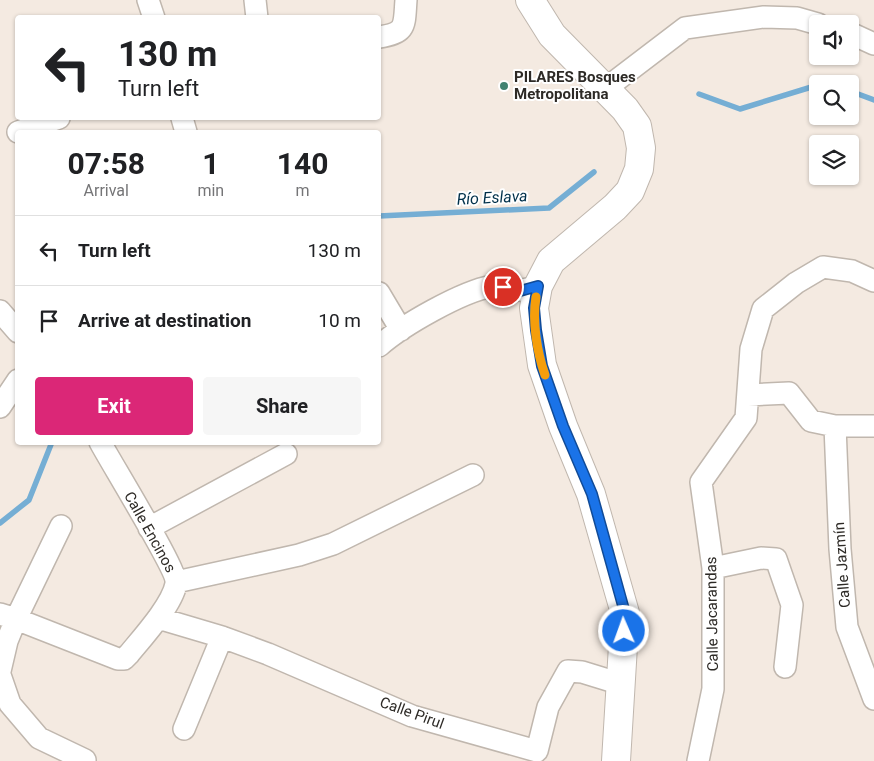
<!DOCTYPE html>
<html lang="en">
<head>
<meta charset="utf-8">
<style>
  :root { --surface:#fff; --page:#f6f6f6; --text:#202124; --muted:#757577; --line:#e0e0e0; --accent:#db2777 }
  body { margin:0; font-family:Roboto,sans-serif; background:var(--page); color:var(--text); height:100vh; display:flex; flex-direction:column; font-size:19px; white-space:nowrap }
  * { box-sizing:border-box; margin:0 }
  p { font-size:16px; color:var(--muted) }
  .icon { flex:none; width:28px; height:28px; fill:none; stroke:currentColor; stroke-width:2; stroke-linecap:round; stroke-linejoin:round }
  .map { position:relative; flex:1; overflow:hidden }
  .sheet { position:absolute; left:15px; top:130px; width:366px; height:315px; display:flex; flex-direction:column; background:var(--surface); border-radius:5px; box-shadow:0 1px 4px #0004 }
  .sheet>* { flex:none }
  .top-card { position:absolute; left:15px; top:15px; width:366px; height:105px; border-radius:5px; box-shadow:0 1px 4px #0004; background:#fff; color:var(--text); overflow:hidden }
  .buttons { position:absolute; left:809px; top:15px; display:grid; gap:10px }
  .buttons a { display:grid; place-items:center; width:50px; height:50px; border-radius:5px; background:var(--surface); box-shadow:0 1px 4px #0004; font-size:25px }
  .pin { position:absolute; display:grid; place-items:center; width:42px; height:42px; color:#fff; margin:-21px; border:2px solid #fff; border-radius:50%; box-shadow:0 1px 5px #0007 }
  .me { position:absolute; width:55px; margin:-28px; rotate:358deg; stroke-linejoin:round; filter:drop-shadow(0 0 4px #0008) }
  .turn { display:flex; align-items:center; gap:18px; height:105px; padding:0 20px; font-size:22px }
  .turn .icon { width:65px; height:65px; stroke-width:2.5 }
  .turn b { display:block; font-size:35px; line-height:42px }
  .eta { display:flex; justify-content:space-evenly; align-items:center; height:85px; text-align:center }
  .eta b { font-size:30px; font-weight:700; line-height:35px }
  .cta { display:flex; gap:10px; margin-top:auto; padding:10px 20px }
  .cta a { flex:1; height:58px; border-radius:5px; background:var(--accent); color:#fff; font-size:20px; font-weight:700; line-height:58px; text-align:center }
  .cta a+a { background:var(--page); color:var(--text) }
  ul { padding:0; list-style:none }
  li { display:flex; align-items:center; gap:15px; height:70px; padding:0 20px; border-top:1px solid var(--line) }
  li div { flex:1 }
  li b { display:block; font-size:19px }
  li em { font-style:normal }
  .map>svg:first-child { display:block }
</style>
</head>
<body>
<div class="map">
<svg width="874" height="761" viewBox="0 0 874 761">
  <rect width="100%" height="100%" fill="#f4eae1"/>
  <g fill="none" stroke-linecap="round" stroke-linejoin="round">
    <path stroke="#75aed4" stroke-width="5.5" d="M822,84L827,82L830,84
      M850,91L874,100
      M699,94L740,109L818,85
      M379,216L549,208L594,172
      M0,523L29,500L52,442"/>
    <g stroke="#c0b7ae" stroke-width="24">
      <path id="street" d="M148,0L154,18
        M255,0L257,18
        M850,33L874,44
        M379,37C407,33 404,26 406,0
        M605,89L685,28L764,17L797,18L818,24
        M182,118L186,132
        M18,132L59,118
        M379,293L401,330
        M0,311L18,332
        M379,346C403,325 461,292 492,286C501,285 507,290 515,290C523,291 531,288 538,286
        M748,395L789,393L811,421L835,426H874
        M0,407L18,380
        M835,426L840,549L847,627L874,699
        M149,528L286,454
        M713,568L761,558L776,559L792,605L785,667
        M176,582L299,555L333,544L473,475
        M0,614L16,619L118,659H124L129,654C143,637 172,605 176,584C178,571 110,461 100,442
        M158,618L222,637L268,654L412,716L537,751L548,707L568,671L582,672L621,684
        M0,671L7,641L16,619L61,526
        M0,675L10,704L39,738L85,760
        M184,729L222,637
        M698,761L713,689V568L701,482L746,418L751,349L763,309L796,283L823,267L852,271L874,281"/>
    </g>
    <g stroke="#c0b7ae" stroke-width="30">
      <path id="secondary" d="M530,0L552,35L625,109L637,126L641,148L639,169L630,191L615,207L551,261L538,286L534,308L542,365L563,426L591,494L625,613L616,761"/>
    </g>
    <use href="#street" stroke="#fff" stroke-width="21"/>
    <use href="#secondary" stroke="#fff" stroke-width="28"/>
  </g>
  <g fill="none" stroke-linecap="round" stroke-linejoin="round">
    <g stroke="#114b97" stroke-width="12">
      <path id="route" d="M503,287L520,291L538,286L534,308L536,330L542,366L563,426L592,494L625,613L624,631"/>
    </g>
    <use href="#route" stroke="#1a73e8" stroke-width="9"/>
    <path stroke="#f59e0b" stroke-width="9" d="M536,297C532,322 537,352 545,375"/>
  </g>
  <circle fill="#418271" stroke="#fff" stroke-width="2" cx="504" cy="86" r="5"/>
  <g text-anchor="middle" stroke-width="4" stroke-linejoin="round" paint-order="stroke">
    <g font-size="15" font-weight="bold" fill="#2d2a26" stroke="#fff" text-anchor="start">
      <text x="514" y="82">PILARES Bosques<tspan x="514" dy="17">Metropolitana</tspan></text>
    </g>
    <g font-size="15" fill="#2d2a26" stroke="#fff">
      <text transform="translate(150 532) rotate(61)" y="5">Calle Encinos</text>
      <text transform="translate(842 565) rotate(-94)" y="5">Calle Jazmín</text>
      <text transform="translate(712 614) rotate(-91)" y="5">Calle Jacarandas</text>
      <text transform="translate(412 713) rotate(20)" y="5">Calle Pirul</text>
    </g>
    <g font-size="16" font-style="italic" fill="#00304a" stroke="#fff">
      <text transform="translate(492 197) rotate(-3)" y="6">Río Eslava</text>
    </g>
  </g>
</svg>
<div class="buttons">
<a><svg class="icon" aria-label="sound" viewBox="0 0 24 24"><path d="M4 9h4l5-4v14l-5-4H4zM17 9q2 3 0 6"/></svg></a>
<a><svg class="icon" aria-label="search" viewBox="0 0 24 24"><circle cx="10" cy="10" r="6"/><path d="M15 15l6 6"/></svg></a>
<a><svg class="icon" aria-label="layers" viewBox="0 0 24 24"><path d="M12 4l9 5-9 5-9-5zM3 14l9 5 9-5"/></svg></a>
</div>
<div class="pin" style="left:503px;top:287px;background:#d93025"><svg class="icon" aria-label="arrive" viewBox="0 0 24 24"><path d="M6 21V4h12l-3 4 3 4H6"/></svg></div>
<svg class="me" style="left:624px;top:631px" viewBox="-20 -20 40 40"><circle r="17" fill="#1a73e8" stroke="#fff" stroke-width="3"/><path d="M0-11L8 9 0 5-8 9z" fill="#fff"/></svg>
<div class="top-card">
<div class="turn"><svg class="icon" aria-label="left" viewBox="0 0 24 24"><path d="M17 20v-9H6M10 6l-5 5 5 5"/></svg><div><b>130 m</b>Turn left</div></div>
</div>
<section class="sheet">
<div class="eta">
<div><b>07:58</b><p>Arrival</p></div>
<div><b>1</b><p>min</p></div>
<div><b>140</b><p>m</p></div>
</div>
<ul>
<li><svg class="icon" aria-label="left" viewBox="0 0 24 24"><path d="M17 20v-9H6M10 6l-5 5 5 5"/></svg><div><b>Turn left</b></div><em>130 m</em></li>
<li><svg class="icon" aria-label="arrive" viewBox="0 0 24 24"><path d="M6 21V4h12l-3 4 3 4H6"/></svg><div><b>Arrive at destination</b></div><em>10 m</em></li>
</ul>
<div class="cta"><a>Exit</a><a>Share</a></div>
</section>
</div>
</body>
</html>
